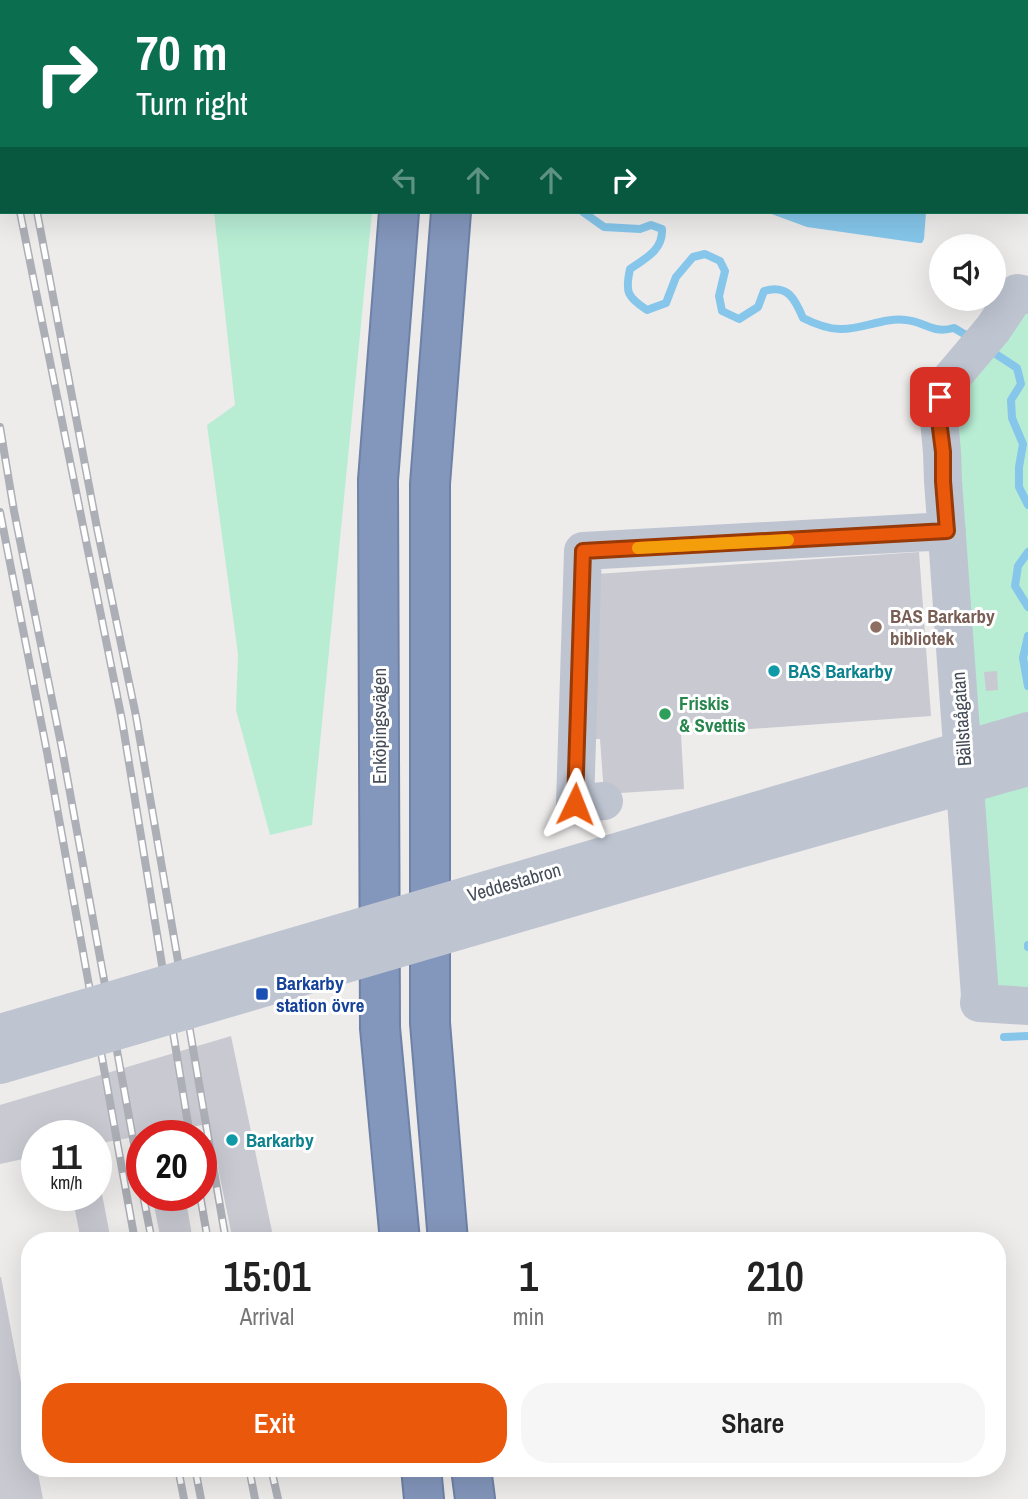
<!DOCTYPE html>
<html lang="en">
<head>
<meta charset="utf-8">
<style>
  :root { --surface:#fff; --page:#f6f6f6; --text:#222; --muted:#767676; --accent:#ea580c }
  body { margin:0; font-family:"Archivo Narrow",sans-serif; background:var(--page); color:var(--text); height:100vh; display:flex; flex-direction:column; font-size:26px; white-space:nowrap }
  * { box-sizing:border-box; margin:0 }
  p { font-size:23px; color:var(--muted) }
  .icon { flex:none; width:38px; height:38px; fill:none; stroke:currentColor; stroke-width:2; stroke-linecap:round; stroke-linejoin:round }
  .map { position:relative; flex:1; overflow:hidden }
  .details { position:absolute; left:21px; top:1232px; width:985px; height:245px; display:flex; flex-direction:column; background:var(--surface); border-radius:28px; box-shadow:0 7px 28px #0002 }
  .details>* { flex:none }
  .guide { position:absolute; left:0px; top:0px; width:1029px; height:214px; box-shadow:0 7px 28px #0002; background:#0b6e4f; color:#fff; overflow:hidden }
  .fabs { position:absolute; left:929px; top:234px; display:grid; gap:14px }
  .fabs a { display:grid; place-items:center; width:77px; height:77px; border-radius:50%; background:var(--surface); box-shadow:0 7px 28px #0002; font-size:35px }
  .speed { position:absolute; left:21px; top:1120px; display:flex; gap:14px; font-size:35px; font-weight:700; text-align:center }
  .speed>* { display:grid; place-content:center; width:91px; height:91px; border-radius:50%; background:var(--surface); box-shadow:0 7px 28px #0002; line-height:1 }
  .speed small { font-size:18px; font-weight:400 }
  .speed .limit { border:10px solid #d22; background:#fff; color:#111 }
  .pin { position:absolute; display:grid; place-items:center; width:60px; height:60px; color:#fff; margin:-30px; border-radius:14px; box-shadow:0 4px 10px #0006 }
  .me { position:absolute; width:77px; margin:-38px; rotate:2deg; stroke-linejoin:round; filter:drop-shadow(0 0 5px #0008) }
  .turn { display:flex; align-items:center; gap:24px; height:147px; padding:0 21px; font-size:32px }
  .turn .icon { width:91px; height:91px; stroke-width:2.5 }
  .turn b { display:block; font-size:49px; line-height:60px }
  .lanes { display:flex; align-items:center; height:66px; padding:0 21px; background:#0003; justify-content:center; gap:35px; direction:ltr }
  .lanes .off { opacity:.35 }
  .eta { display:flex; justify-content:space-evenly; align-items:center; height:119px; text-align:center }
  .eta b { font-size:42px; font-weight:600; line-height:49px }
  .button { display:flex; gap:14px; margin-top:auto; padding:14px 21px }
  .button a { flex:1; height:80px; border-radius:28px; background:var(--accent); color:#fff; font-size:28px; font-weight:600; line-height:80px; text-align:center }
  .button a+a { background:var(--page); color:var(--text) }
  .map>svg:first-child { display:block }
</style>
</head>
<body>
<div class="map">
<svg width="1028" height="1499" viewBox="0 0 1028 1499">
  <rect width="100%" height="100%" fill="#eeebeb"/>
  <path fill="#b8edd4" d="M214,212H372L312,825L270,835L236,710L238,654L207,425L235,405Z
    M1028,300V989L991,988L947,406Z"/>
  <path fill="#85c6ea" d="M766,212H926L924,239L922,243H919L807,227Z"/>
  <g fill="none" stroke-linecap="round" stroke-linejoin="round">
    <path stroke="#85c6ea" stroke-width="8" d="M251,0L252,2
      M583,212L604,227L640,229L651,225L662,229C663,250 646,258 630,269C625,292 627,297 647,310L666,303L676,277L693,257L705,254L720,261L725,271L719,296L722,311L739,319L758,307L764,291C788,284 795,299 803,318C815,324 828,329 840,329C861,330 884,317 906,320C926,322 932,334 954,328L971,338
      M988,349L1017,368L1021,384L1011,400L1012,418L1023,444L1019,467V487L1028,505
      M1028,552L1018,566L1015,586L1028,607
      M1028,636L1023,658L1028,686
      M1028,945V947
      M1004,1037L1028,1036"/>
  </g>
  <path fill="#c8c9d1" d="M919,552L931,716L681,734L684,789L604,794L600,739H595L597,574Z
    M997,671L998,690L986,691L984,672Z
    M231,1036L274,1241H233L209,1124L172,1130L173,1136H142L141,1142L139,1136L96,1144V1136H37V1156L0,1164V1105Z
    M98,1173L111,1241H81L72,1195H96V1174Z
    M152,1195H185L193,1241H161Z
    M0,1277H1L30,1430V1468H37L43,1499H0Z"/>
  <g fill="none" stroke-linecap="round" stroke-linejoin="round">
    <g stroke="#6e81a6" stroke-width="42">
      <path id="highway" d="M425,2V0
        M475,2V0
        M399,212L378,480L380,1028L400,1241
        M448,1241L430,1023V484L451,212
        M421,1468L424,1499
        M471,1468L475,1499"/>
    </g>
    <path stroke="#bec5d1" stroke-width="38" d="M1028,295L1017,293L993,329L949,381L940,397L939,420L942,452L943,481L980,996L979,1003L1028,1006
      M604,801L575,804L583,551L947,531"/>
    <use href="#highway" stroke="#8396bb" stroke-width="38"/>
    <g stroke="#adafb6" stroke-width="8">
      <path id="rail" d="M0,16L2,25
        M0,105L2,115
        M20,212L122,720L190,1136
        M37,212L97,528L136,716L226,1241
        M0,427L14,511L62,749L142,1188
        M0,512L47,752L135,1241
        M143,1195L152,1241
        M200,1195L208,1241
        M178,1468L184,1499
        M195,1468L201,1499
        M249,1468L255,1499
        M271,1468L278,1499"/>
    </g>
    <use href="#rail" stroke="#fff" stroke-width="5" stroke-dasharray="16" stroke-linecap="butt"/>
    <path stroke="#bec5d1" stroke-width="38" d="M0,1033L1028,731
      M0,1065L739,849L1028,767"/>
  </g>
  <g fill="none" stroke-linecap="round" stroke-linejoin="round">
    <g stroke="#983908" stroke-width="18">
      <path id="route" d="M575,804L583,551L947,531L943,481V452L939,420L940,397"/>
    </g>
    <use href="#route" stroke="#ea580c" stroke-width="12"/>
    <path stroke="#f59e0b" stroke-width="12" d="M638,548L788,540"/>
  </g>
  <circle fill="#8d6e63" stroke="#fff" stroke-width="2.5" cx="876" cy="627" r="7"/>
  <g fill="#0f9aa8" stroke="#fff" stroke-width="2.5">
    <circle cx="774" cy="671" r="7"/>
    <circle cx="232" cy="1140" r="7"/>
  </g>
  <circle fill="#2e9e5b" stroke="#fff" stroke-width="2.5" cx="665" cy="714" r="7"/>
  <rect fill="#1a4fb4" stroke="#fff" stroke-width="2.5" x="255" y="987" width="14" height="14" rx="3.5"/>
  <g text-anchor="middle" stroke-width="6" stroke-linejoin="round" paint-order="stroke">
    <g font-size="19" font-weight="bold" fill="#785e54" stroke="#fff" text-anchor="start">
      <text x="890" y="623">BAS Barkarby<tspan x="890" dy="22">bibliotek</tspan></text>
    </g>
    <g font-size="19" font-weight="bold" fill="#0d838f" stroke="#fff" text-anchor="start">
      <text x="788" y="678">BAS Barkarby</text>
      <text x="246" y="1147">Barkarby</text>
    </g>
    <g font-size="19" font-weight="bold" fill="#27864d" stroke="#fff" text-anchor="start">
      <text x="679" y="710">Friskis<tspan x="679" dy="22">&amp; Svettis</tspan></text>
    </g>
    <g font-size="19" fill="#444c58" stroke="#fff">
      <text transform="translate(961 719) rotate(-94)" y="7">Bällstaågatan</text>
      <text transform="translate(379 726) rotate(-90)" y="7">Enköpingsvägen</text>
      <text transform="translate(514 882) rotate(-16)" y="7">Veddestabron</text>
    </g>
    <g font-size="19" font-weight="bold" fill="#164399" stroke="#fff" text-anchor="start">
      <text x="276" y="990">Barkarby<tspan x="276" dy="22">station övre</tspan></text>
    </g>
  </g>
</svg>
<div class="fabs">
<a><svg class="icon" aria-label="sound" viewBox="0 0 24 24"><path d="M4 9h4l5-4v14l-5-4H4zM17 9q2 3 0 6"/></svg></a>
</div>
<div class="speed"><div>11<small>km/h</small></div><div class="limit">20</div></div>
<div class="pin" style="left:940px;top:397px;background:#d93025"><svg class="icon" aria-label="arrive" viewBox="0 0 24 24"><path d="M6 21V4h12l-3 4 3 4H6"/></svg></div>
<svg class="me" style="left:575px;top:804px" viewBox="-20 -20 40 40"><path d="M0-17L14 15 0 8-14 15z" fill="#ea580c" stroke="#fff" stroke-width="4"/></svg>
<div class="guide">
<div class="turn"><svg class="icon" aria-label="right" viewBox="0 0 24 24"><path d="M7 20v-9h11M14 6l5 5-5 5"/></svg><div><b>70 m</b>Turn right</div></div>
<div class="lanes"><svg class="icon off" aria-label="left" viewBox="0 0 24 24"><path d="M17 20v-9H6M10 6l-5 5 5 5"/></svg><svg class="icon off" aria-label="ahead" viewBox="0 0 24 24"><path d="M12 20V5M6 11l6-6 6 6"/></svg><svg class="icon off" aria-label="ahead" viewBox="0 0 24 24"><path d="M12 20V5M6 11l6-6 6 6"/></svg><svg class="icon" aria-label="right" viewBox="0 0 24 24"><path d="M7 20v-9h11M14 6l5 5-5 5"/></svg></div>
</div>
<section class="details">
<div class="eta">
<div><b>15:01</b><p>Arrival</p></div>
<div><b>1</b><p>min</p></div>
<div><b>210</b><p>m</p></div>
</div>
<div class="button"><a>Exit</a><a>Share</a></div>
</section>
</div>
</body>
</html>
